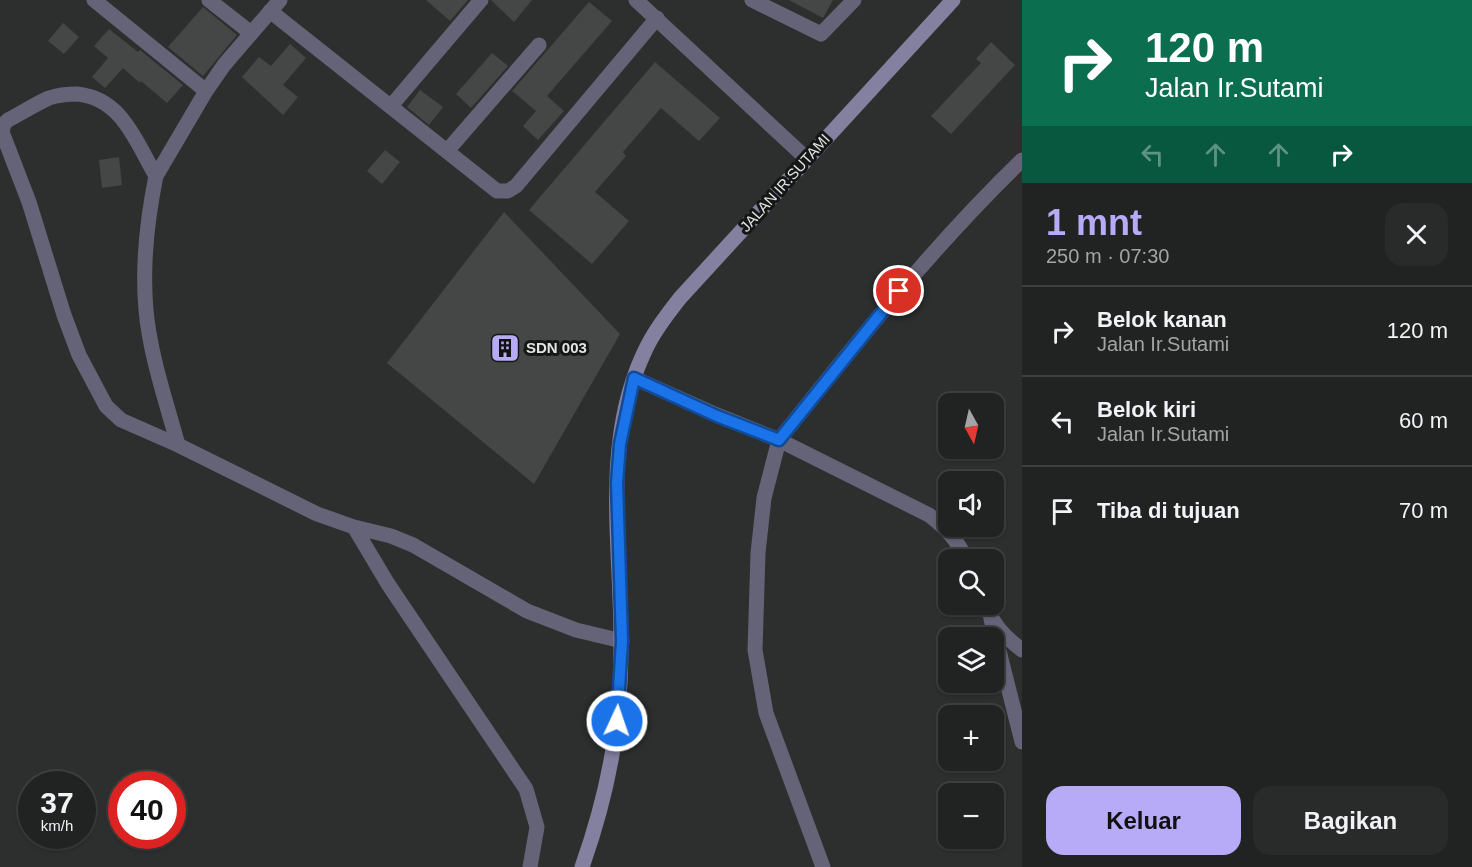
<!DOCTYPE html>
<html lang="id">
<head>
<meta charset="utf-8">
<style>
  :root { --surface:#212322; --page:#292b2a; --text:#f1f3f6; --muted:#a2a4a5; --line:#3e4040; --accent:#b7abf8 }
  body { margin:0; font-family:Helvetica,sans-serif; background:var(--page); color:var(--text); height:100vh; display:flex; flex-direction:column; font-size:22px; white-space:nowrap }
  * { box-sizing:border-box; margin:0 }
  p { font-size:20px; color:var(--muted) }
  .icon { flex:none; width:33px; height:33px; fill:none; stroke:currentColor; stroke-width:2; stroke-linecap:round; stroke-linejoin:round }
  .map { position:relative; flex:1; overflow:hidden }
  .drawer { display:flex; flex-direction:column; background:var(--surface); width:450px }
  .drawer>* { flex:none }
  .top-card { background:#0b6e4f; color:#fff; overflow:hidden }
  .needle { width:39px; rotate:172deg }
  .buttons { position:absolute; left:938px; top:393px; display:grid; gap:12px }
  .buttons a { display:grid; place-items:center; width:66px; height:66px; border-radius:12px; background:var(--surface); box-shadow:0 2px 4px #0004,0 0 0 2px var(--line); font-size:30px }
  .speed { position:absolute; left:18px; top:771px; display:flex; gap:12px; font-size:30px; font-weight:700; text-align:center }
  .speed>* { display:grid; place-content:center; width:78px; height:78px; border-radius:50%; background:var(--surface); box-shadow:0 2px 4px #0004,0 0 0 2px var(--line); line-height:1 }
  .speed small { font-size:15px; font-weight:400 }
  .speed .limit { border:9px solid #d22; background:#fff; color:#111 }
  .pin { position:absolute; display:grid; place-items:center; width:51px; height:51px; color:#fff; margin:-26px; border:3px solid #fff; border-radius:50%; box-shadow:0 2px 6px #0007 }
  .me { position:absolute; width:66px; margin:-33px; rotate:3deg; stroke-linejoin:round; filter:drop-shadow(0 0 4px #0008) }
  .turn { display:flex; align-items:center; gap:21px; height:126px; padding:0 24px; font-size:27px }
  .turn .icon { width:78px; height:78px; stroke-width:2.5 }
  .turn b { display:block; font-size:42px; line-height:51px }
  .lanes { display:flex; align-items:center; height:57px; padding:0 24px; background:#0003; justify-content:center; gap:30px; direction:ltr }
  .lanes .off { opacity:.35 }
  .round { display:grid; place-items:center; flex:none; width:63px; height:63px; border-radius:18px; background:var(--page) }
  .overview { display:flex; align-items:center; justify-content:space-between; height:102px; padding:0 24px }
  h1 { font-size:36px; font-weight:700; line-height:45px; color:var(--accent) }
  .cta { display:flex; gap:12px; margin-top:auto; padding:12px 24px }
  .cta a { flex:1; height:69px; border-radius:18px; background:var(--accent); color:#111; font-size:24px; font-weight:700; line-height:69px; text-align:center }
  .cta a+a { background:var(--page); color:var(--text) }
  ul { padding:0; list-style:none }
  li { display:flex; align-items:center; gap:18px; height:90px; padding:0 24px; border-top:2px solid var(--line) }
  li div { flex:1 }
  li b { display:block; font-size:22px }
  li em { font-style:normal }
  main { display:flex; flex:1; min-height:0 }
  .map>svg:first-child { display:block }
</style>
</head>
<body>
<main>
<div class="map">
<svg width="1022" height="867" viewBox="0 0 1022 867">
  <rect width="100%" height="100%" fill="#2c2f2d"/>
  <path fill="#444746" d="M426,0H468L450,21Z
    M491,0H532L514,22Z
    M789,0H833L823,18Z
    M589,2L612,21L547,96L564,111L538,140L523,126L536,111L512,91Z
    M203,7L237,35L203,76L168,47Z
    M63,23L79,37L64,54L48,41Z
    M109,29L138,52L140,50L183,85L167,103L141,81L140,83L123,68L105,88L92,77L108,58L94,46Z
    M991,42L1015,65L951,134L931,116L981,63L976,59Z
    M290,44L306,58L283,85L298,97L283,115L242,77L259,57L271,66Z
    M492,53L508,66L471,108L456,94Z
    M655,62L720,118L699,141L661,108L623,152L626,156L595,192L629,221L592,264L529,210Z
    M420,90L443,107L429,125L407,107Z
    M385,150L400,162L382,184L367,171Z
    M119,157L122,185L102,188L99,160Z
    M504,212L620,334L534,484L387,363Z"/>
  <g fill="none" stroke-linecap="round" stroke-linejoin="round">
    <path stroke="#656377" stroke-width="15" d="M94,0L206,91
      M209,0L251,33
      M636,0L807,159
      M752,0L821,34L854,0
      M270,11L497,191H508L516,186L657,18
      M391,106L481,0
      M447,151L539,45
      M156,176L206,91L224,65L280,0
      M634,378L717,415L779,440C856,343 933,246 1022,160
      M178,445C166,401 150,355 146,310C142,265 147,220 156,176C136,142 122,98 77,94C67,94 58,95 49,98C35,104 22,113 8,120L4,124L2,132L29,202L64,315L79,355L106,406L121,420L178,445L317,514L354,527L391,536L413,545L527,611L576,630L622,641
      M354,527L388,584L526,789L537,827L530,867
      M985,604C993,625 1005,637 1022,650
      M991,619L1022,742
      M823,867L766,713L755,650L758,553L764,498L779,440L929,515C946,528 957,540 967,560"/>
    <path stroke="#8481a0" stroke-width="15" d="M582,867C609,791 622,720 621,639C621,545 602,444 643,355C652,334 666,316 680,298L953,0"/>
  </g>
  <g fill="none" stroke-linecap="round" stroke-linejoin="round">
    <g stroke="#114b97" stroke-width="15">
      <path id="route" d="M617,721L622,641L617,483L620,444L634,378L717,416L779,440L899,291"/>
    </g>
    <use href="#route" stroke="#1a73e8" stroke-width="10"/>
  </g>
  <defs>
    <g id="building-square" transform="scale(1.5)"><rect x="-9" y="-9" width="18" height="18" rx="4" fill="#b7abf8" stroke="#151616"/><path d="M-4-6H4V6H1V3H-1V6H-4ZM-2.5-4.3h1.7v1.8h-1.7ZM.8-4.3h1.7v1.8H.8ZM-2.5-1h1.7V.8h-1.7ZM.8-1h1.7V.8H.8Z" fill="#111"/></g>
  </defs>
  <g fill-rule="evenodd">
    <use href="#building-square" x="505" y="348"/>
  </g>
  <g text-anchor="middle" stroke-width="6" stroke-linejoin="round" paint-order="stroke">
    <g font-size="15" fill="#e3e4e3" stroke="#151616">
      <text transform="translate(785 183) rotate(-48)" y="5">JALAN IR.SUTAMI</text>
    </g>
    <g font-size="15" font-weight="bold" fill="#e3e4e3" stroke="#151616" text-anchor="start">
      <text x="526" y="353">SDN 003</text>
    </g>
  </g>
</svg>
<div class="buttons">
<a><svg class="needle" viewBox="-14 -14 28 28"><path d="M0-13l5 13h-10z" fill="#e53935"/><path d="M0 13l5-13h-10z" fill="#a2a4a5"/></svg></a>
<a><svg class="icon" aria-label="sound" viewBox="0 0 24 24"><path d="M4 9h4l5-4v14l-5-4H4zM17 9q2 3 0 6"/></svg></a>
<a><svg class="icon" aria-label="search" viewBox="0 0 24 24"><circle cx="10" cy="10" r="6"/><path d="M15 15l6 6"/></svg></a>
<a><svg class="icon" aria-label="layers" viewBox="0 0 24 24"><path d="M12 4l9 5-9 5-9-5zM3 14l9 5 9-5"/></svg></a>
<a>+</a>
<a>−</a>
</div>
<div class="speed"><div>37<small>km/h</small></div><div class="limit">40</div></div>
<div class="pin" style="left:899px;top:291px;background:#d93025"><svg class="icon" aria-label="arrive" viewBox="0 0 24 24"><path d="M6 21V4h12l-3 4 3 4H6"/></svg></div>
<svg class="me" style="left:617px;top:721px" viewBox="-20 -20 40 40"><circle r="17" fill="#1a73e8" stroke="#fff" stroke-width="3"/><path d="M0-11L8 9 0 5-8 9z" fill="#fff"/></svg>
</div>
<section class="drawer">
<div class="top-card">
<div class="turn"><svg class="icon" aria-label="right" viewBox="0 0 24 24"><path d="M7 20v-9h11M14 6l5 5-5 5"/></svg><div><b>120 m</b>Jalan Ir.Sutami</div></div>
<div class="lanes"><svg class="icon off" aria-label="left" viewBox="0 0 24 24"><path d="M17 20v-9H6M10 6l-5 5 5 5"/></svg><svg class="icon off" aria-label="ahead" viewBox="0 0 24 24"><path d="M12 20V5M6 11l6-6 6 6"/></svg><svg class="icon off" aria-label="ahead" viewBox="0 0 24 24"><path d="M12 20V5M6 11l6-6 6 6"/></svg><svg class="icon" aria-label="right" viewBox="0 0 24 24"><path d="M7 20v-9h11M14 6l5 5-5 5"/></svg></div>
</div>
<div class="overview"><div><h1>1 mnt</h1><p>250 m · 07:30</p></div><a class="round"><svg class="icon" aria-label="close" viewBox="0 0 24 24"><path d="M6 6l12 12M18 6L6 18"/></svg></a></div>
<ul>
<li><svg class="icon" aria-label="right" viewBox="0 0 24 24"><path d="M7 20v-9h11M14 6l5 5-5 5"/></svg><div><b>Belok kanan</b><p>Jalan Ir.Sutami</p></div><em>120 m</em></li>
<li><svg class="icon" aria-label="left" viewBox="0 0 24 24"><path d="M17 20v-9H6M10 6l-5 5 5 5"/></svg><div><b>Belok kiri</b><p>Jalan Ir.Sutami</p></div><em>60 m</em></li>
<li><svg class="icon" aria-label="arrive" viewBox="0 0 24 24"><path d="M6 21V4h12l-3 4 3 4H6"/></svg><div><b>Tiba di tujuan</b></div><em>70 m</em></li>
</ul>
<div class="cta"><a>Keluar</a><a>Bagikan</a></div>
</section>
</main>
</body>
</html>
